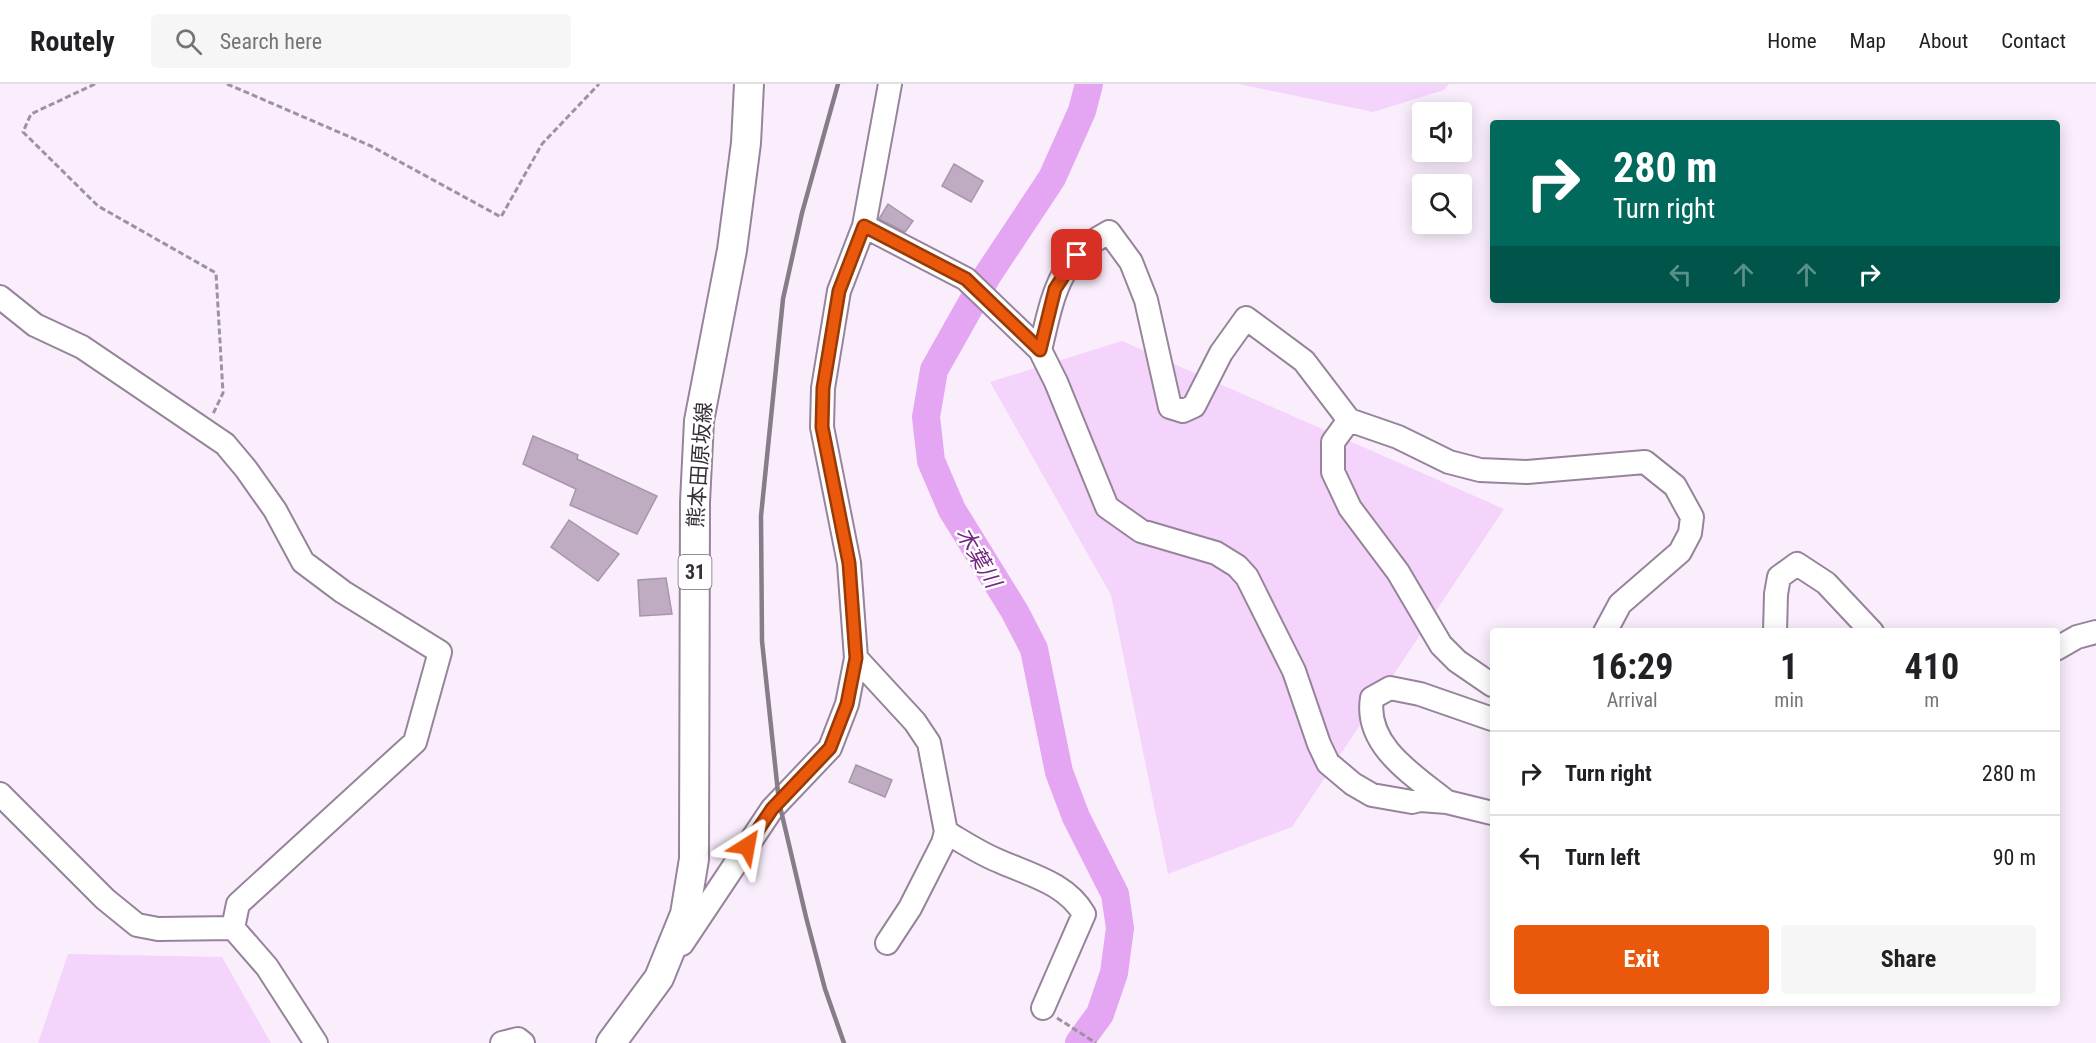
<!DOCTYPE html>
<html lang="en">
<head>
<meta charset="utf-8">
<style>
  :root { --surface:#fff; --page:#f6f6f6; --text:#202124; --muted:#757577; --line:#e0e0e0; --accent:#ea580c }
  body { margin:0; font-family:"Roboto Condensed","Noto Sans JP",sans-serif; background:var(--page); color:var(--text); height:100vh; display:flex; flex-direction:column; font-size:22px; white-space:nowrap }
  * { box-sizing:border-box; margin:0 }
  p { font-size:20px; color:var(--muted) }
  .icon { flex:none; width:33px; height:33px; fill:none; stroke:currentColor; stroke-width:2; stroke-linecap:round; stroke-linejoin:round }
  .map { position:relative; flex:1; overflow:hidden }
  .drawer { position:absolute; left:1490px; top:544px; width:570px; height:378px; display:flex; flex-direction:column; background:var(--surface); border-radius:6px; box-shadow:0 3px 15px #0003 }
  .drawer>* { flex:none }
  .banner { position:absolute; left:1490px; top:36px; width:570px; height:183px; border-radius:6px; box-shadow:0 3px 15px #0003; background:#00695c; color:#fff; overflow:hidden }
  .tools { position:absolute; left:1412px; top:18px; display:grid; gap:12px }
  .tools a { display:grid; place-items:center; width:60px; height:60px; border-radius:6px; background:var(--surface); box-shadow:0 3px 15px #0003; font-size:30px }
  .pin { position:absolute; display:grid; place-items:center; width:51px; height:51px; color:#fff; margin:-26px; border-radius:12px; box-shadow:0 3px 9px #0006 }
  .me { position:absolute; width:66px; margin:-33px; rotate:34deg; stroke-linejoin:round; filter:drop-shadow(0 0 4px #0008) }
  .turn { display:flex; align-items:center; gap:21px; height:126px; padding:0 24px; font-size:27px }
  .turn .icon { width:78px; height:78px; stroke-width:2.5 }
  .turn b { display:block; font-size:42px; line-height:51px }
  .lanes { display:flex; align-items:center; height:57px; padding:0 24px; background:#0003; justify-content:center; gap:30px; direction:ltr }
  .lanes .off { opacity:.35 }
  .eta { display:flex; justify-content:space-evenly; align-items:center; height:102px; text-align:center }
  .eta b { font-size:36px; font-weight:700; line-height:42px }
  .cta { display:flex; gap:12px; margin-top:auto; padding:12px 24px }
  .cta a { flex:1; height:69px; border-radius:6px; background:var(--accent); color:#fff; font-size:24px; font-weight:700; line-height:69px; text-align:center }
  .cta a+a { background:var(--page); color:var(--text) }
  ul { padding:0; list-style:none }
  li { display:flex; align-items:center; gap:18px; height:84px; padding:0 24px; border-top:2px solid var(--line) }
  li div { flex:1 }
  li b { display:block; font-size:22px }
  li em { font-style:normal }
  header { display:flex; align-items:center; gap:36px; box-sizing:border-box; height:84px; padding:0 30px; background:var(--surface); border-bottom:2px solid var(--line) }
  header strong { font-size:28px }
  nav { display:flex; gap:33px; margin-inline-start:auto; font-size:21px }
  .search { width:420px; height:54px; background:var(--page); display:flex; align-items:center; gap:15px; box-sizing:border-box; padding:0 21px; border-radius:6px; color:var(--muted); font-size:22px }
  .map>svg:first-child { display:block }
</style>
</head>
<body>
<header>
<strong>Routely</strong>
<div class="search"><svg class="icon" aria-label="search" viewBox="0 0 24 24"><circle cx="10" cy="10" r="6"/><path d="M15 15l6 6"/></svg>Search here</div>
<nav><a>Home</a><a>Map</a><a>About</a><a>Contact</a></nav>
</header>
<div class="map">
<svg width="2096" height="959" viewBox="0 0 2096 959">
  <rect width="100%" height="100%" fill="#faeefc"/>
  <path fill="#f4d4fb" d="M1239,0H1449L1444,6L1373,28Z
    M1122,257L1504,425L1292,743L1168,790L1111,511L990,298Z
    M68,870L222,873L271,959H38Z"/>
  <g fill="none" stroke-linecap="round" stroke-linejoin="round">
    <path stroke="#e4a5f2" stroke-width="28" d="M1079,959L1100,930L1114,889L1120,844L1115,810L1076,733L1059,688L1034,565L1015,528L952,426L931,377L926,333L934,286L987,192L1052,94L1082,27L1089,0"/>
  </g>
  <path fill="#bfacc3" stroke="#a795ab" stroke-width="1.5" d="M954,80L983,97L971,118L942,102Z
    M888,120L913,137L905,148L879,135Z
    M533,352L578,371L577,375L657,412L637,450L570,421L576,405L523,380Z
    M569,436L619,470L598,497L551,463Z
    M666,494L672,530L640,532L638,496Z
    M856,681L892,696L885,713L849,698Z"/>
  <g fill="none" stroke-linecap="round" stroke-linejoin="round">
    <g stroke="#96849a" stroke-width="26">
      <path id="minor" d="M864,142L966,195L1040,266L1056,298L1107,423L1141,447L1216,469L1237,482L1247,493L1294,587L1319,660L1328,679L1353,700L1372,711L1412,718L1420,716L1447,718L1492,729
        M0,213L35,241L82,263L225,360L246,385L275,426L303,478L343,508L440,568L415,658L238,820L233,844
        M1040,266C1053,213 1057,175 1109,148L1131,178L1146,216L1170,323L1183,327L1194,322L1221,269L1246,234L1304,277L1349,336L1398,353L1449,378L1480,386L1527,388L1645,378L1675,402L1692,433L1690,449L1680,468L1620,520L1605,548
        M1349,336L1333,358V388L1350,424L1398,488L1441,561L1457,577L1492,601
        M1775,548L1776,510L1779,493L1797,480L1826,499L1872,548
        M2056,565L2077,553L2096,548
        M856,574L915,638L929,659L946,748L943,759L910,824L887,859
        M0,710L105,815L137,841L158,845L233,844
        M1447,718C1415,692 1364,662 1372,614L1390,604L1420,610L1492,635
        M946,748C963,758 981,770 999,777C1030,791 1066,799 1084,830L1043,924
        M233,844L267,883L316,959
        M682,860L772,725L830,664L847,620L856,574L849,479L822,343L823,304L839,207L864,142L890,0
        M502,959L518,955L523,959"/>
    </g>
    <g stroke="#96849a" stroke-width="32">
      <path id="major" d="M611,959L659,894L685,830L694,775L695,418L699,337L732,166L746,59L749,0"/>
    </g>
    <path stroke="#9c939e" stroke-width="3" stroke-dasharray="6 3" stroke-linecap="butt" d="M95,0L31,30L23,48L98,122L216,189L223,309L213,330
      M227,0L371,62L501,133L542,60L599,0
      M1057,934L1096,959"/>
    <use href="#minor" stroke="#fff" stroke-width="22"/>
    <use href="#major" stroke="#fff" stroke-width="28"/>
    <path stroke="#867d88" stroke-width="4.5" d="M838,0L802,129L783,215L761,432L762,557L779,718L806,833L825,905L844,959"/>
  </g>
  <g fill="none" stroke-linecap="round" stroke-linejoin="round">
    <g stroke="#983908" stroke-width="15">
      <path id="route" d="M747,762L772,725L830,664L847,620L856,574L849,479L822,343L823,304L839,207L864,142L966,195L1040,266L1055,205L1077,171"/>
    </g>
    <use href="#route" stroke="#ea580c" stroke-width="10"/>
  </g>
  <g text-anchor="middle" stroke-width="5" stroke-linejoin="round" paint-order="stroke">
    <rect fill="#fff" stroke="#726d74" stroke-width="1.5" x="678.5" y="471" width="33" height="34" rx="4.5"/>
    <g font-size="20" font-weight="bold" fill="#362f38">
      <text x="695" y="495">31</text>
    </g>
    <g font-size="21" fill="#362f38" stroke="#fff">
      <text transform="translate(700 381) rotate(-86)" y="7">熊本田原坂線</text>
    </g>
    <g font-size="22" font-style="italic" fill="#742983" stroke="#fff">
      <text transform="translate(979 473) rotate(60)" y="8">木葉川</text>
    </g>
  </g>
</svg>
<div class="tools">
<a><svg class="icon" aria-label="sound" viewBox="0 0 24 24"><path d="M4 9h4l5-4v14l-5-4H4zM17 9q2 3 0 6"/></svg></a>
<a><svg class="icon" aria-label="search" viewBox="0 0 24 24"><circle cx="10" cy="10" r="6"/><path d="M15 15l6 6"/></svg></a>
</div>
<div class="pin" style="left:1077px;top:171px;background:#d93025"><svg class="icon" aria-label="arrive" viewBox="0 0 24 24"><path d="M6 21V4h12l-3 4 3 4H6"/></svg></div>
<svg class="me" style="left:747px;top:762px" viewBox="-20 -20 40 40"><path d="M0-17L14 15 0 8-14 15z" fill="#ea580c" stroke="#fff" stroke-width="4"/></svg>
<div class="banner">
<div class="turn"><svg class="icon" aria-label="right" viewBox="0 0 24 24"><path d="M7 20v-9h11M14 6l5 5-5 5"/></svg><div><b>280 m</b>Turn right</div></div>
<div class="lanes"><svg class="icon off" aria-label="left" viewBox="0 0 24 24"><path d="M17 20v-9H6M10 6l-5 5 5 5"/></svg><svg class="icon off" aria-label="ahead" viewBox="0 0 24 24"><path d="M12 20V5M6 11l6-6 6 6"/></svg><svg class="icon off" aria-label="ahead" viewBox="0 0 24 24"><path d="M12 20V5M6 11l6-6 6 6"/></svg><svg class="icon" aria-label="right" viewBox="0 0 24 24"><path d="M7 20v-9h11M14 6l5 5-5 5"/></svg></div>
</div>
<section class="drawer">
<div class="eta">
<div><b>16:29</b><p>Arrival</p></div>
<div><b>1</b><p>min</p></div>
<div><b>410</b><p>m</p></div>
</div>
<ul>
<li><svg class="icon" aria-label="right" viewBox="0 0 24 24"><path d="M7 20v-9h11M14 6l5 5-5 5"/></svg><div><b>Turn right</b></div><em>280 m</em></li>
<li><svg class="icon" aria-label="left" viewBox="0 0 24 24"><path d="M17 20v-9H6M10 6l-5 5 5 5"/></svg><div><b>Turn left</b></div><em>90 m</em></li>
</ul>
<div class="cta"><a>Exit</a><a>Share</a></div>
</section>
</div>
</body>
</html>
